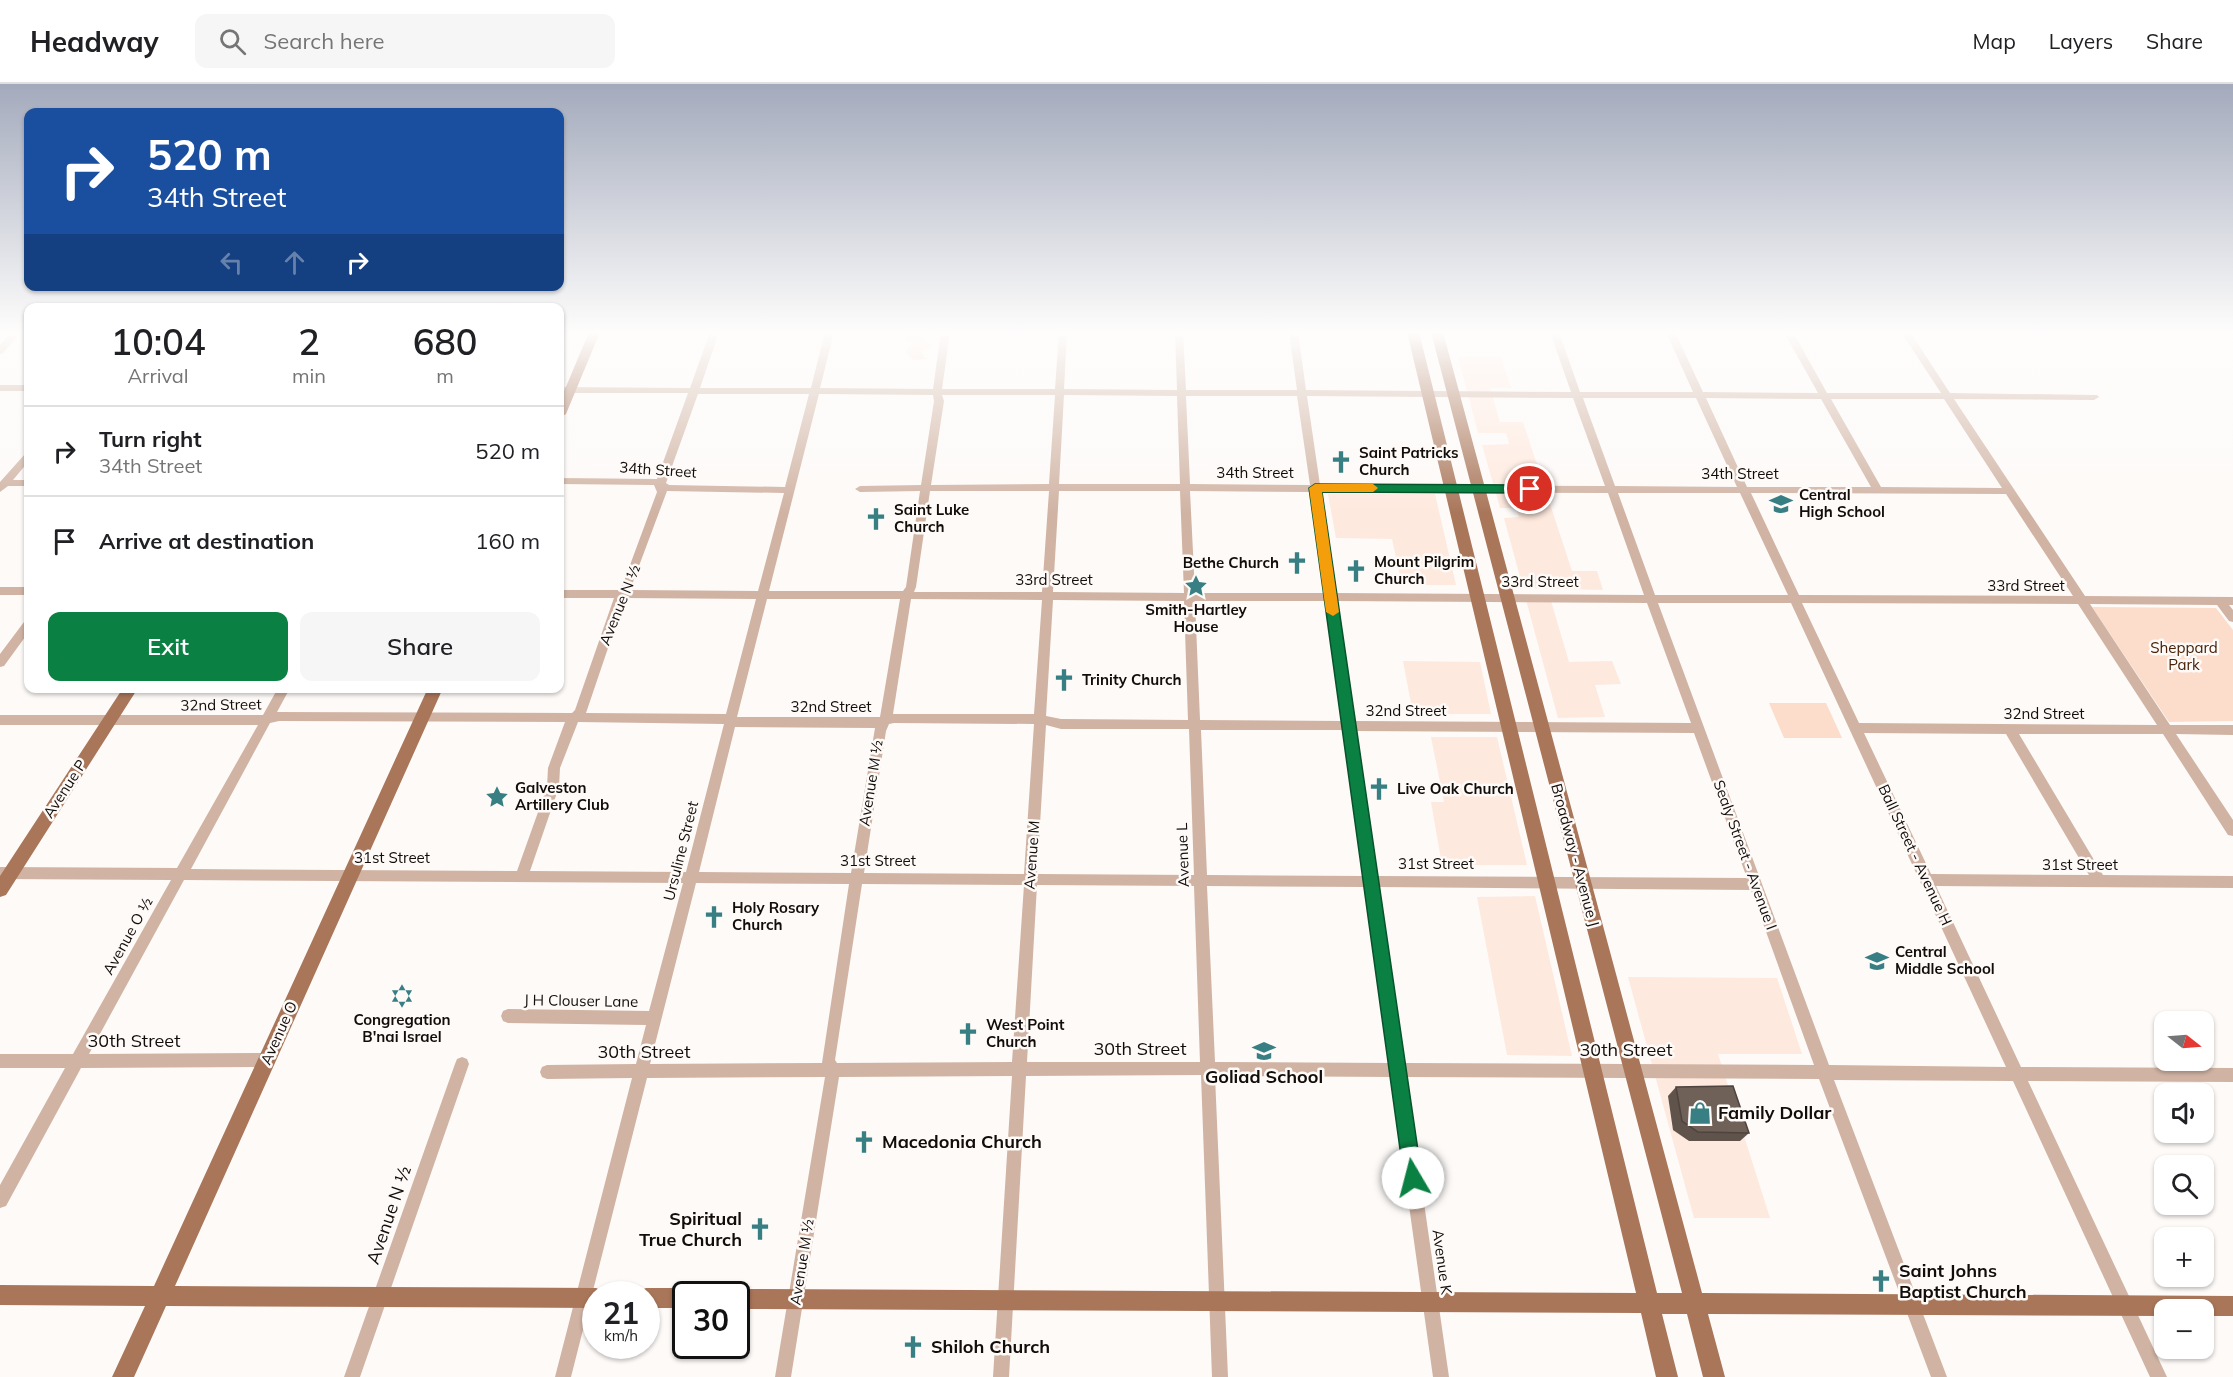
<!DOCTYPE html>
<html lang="en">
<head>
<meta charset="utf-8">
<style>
  :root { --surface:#fff; --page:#f6f6f6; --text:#202124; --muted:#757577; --line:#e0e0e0; --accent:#0b8043 }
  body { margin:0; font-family:Mulish,sans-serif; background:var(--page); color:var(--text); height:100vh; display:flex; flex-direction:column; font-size:22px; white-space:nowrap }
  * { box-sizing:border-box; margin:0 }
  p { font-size:20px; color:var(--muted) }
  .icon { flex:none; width:33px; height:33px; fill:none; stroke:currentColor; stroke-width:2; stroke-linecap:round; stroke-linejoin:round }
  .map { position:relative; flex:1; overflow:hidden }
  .panel { position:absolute; left:24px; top:219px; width:540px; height:390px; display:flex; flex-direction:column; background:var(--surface); border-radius:12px; box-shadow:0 2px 4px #0004 }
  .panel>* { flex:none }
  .hud { position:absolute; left:24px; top:24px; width:540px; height:183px; border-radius:12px; box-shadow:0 2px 4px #0004; background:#1a4fa0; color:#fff; overflow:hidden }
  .needle { width:39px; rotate:107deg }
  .controls { position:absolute; left:2154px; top:927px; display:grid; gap:12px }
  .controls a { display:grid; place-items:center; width:60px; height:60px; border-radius:12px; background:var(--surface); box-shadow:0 2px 4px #0004; font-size:30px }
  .speed { position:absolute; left:582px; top:1197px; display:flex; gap:12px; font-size:30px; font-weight:700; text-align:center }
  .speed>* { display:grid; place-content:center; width:78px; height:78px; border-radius:50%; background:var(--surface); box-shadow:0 2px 4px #0004; line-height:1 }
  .speed small { font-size:15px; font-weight:400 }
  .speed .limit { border:3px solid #111; border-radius:9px; background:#fff; color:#111 }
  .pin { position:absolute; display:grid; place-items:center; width:51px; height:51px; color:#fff; margin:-26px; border:3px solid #fff; border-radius:50%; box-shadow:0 2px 6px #0007 }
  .me { position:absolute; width:66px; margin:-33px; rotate:352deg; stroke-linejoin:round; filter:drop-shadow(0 0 4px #0008) }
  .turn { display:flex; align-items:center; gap:21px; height:126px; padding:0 24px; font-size:27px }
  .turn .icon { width:78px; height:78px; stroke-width:2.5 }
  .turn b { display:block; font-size:42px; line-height:51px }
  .lanes { display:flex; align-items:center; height:57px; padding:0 24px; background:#0003; justify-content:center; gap:30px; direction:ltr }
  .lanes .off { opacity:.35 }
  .eta { display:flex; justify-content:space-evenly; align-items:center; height:102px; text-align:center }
  .eta b { font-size:36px; font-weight:600; line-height:42px }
  .action { display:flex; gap:12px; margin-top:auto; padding:12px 24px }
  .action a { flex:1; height:69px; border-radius:12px; background:var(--accent); color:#fff; font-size:24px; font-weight:600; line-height:69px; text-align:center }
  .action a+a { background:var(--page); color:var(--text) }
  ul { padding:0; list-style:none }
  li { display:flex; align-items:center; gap:18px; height:90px; padding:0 24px; border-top:2px solid var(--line) }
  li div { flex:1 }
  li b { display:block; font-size:22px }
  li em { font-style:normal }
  header { display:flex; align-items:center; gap:36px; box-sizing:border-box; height:84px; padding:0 30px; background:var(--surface); border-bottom:2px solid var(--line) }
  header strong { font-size:28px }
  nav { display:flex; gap:33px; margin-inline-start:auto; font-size:21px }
  .search { width:420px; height:54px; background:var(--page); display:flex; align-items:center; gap:15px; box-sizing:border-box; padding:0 21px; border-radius:12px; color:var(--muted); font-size:22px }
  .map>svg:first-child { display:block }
</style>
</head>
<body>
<header>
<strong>Headway</strong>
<div class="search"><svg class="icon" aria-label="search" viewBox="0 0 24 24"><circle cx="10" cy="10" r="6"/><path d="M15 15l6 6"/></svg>Search here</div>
<nav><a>Map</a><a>Layers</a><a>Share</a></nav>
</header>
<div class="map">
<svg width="2233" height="1293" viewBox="0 0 2233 1293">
  <rect width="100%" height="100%" fill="#fdfaf8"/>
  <path fill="#fee9de" d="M1458,273H1501L1511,304H1490L1500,338H1523L1572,487H1597L1603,506L1523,504L1504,434L1519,433L1516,424H1500L1482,361L1509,360L1506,349H1478Z
    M1328,410H1435L1456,501H1402L1392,455L1336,454Z
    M1526,516L1551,517L1569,578L1612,577L1621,600L1595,601L1605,633L1558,634Z
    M1403,577L1480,578L1491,630H1413Z
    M1431,653H1497L1527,781H1442L1431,718H1444Z
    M1535,812L1572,972L1507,971L1477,813Z
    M1628,893L1777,894L1802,970H1718L1770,1134H1694Z"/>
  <path fill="#fcddcc" d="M908,248H934L933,253L923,254L931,262L920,267L926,275L913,276L905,267L913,259L905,255Z
    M2092,523L2216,524L2233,546V637L2169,638Z
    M1769,619H1826L1842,654H1784Z"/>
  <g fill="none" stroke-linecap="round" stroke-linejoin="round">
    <path fill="#d0b3a3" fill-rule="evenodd" d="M12,248H21L3,269L0,270V261Z
      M710,248H719L700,304H811L825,248H834L820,304L933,305L941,248H950L942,305H1055L1059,248H1067L1064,305L1177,306L1175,248H1183L1186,306H1297L1289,248H1298L1306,306L1571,308L1550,248H1559L1580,308H1693L1666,248H1675L1703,308L1818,309L1784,248H1793L1827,309H1941L1901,248H1910L1950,309L2097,311L2099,313L2094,316L1954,315L2085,512L2233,513V521H2229L2233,526V538L2229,537L2217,521L2090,520L2170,641H2233V651L2176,650L2233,736V752L2228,751L2163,650H2019L2103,791L2233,792V804L1936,802L2021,983L2233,984V998L2028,997L2167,1293H2150L2013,997L1834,996L1947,1293H1931L1819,995L1406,993L1449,1293H1433L1391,993L1215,992L1228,1293H1212L1201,991L1026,992L1009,1293H993L1012,992L839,993L791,1293H775L825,993L647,994L571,1293H555L632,994L547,995L542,993L540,988L542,983L547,981L636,980L646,941L508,939L503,937L501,932L503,927L508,925L649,927L683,799L184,796L89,970L267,969L272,971L274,976L272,981L267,983L81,984L6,1122L0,1124V1101L65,984H0V970H73L171,796L0,795V783L177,784L258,641H0V631H263L278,604H290L277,628L572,629L575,626L614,514H560V506H618L623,500L657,408L654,401L560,400V394L657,395L688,309H560V303L690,304ZM698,310H809L785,403L669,401L666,399ZM819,310L933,311L934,317L921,401L860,402L855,405L860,408L920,407L906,503L903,507H769ZM942,311H1055L1049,400L931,401L944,317ZM1064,311L1177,312L1180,400H1059ZM1186,312H1297L1310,401L1190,400ZM1307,312L1573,314L1605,402L1320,401ZM1583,314H1696L1737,403L1615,402ZM1706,314L1821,315L1871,403H1747ZM1831,315H1944L2002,404L1881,403ZM667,407L784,409L758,507L630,506ZM930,407H1049L1042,508H914L916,503ZM1059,407H1180L1184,509L1053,508ZM1190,407L1311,408L1325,509H1195ZM1321,408L1608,409L1644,511L1335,509ZM1618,409H1740L1788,511H1655ZM1751,409L2006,410L2073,512L1799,511ZM625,514L756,515L726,630L586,629ZM767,515H900L880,633H737ZM911,515L1042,516L1034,630H893ZM1053,516L1184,517L1188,636L1061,635L1046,632ZM1195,517H1326L1342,637L1200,636ZM1337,517L1647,519L1691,639L1354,637ZM1658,519H1791L2006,983L1829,981ZM1802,519L2078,520L2157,641L1859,639ZM279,637L565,638L548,684L547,703L517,787L191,785L270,639ZM578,638L724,640L686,788L530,787L559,703L560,684ZM894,639L1034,640L1024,790L864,789L886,647L889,640ZM1046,641L1061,645H1189L1194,791L1037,790ZM735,643L875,644L851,789L699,788ZM1201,646H1343L1363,792L1207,791ZM1355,647L1694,649L1747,794L1377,792ZM1864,649L2006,650L2089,791L1931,790ZM696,799L849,800L822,979L650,980ZM862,800L1024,801L1012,978L837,979L835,976ZM1037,801L1194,802L1200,978H1027ZM1207,802L1365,803L1389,979L1215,978ZM1378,803L1751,806L1814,981L1404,979Z
      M0,301H28V307H0Z
      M28,369V378L13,396H28V402H8L0,408V398L25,370Z
      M0,503H28V511H0Z
      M28,537V549L4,582L0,583V570L24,538Z
      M462,973L467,975L469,980L360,1293H344L455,980L457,975Z"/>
    <path fill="#a9765a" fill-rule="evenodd" d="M589,248H600L566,330L560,334V317Z
      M1407,248H1419L1657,1209H1682L1431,248H1443L1702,1209L2233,1212V1232H2204V1226H2164V1232L1708,1230L1725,1293H1703L1687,1230H1662L1678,1293H1656L1641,1229L736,1225V1210H728L736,1205L1636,1209Z
      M123,604H138L6,811L0,813V792Z
      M428,604H443L175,1202L596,1204L603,1207L605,1210H596V1224L166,1222L134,1293H112L145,1222L0,1221V1201L154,1202Z
      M646,1204H686L693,1207L695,1210H686V1224H646V1210H637L639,1207Z"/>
  </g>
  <path fill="#5f534c" d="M1676,1003L1749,1049L1740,1057H1689L1673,1046L1668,1012Z"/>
  <path fill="#6f6058" stroke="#4e433e" stroke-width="1.5" d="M1733,1002L1749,1049L1698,1048L1682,1037L1676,1003Z"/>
  <linearGradient id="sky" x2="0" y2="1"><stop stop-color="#a3aabc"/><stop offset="0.58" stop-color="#fefdfc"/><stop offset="1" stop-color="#fefdfc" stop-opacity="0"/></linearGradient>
  <rect width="2233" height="429" fill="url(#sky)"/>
  <path fill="#0b8043" stroke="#07532c" stroke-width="1.5" d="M1315,400L1530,401L1536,405L1530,409L1322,408L1422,1094L1419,1100L1413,1103L1407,1100L1404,1094L1309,404Z"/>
  <path fill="#f59e0b" d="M1315,400H1373L1378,404L1373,408H1322L1339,528L1333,532L1326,528L1309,404Z"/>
  <defs>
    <g id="church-bare" transform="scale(1.8)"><path d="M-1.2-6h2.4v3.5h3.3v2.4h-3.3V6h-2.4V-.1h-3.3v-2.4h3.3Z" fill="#377f83" stroke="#fdfaf8" stroke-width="2.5" paint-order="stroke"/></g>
    <g id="school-bare" transform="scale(1.8)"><path d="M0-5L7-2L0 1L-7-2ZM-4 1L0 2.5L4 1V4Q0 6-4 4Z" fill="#377f83" stroke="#fdfaf8" stroke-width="2.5" paint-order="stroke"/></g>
    <g id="sight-bare" transform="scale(1.8)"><path d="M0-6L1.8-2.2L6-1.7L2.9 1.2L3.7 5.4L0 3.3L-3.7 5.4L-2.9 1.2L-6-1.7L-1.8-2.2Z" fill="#377f83" stroke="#fdfaf8" stroke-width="2.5" paint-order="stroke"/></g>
    <g id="synagogue-bare" transform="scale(1.8)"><path d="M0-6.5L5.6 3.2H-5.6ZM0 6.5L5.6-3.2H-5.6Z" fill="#377f83" stroke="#fdfaf8" stroke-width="2.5" paint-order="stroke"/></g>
    <g id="shop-bare" transform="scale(1.8)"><path d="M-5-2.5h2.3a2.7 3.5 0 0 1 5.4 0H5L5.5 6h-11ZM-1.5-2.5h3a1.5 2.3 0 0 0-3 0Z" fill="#377f83" stroke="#fdfaf8" stroke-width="2.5" paint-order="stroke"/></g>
  </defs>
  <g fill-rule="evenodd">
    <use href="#church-bare" x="1341" y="378"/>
    <use href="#school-bare" x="1781" y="420"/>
    <use href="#church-bare" x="876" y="435"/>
    <use href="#church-bare" x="1297" y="479"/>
    <use href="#church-bare" x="1356" y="487"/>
    <use href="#sight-bare" x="1196" y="502"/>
    <use href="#church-bare" x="1064" y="596"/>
    <use href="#church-bare" x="1379" y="705"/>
    <use href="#sight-bare" x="497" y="713"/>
    <use href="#church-bare" x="714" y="833"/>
    <use href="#school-bare" x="1877" y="877"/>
    <use href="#synagogue-bare" x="402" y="912"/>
    <use href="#church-bare" x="968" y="950"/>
    <use href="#school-bare" x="1264" y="967"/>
    <use href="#shop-bare" x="1700" y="1029"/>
    <use href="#church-bare" x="864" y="1058"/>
    <use href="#church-bare" x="760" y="1145"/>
    <use href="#church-bare" x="1881" y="1197"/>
    <use href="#church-bare" x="913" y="1263"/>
  </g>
  <g text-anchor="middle" stroke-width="5" stroke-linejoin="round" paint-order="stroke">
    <g font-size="15" font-weight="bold" fill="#130d0a" stroke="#fdfaf8" text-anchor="start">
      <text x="1359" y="374">Saint Patricks<tspan x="1359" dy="17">Church</tspan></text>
      <text x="1799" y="416">Central<tspan x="1799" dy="17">High School</tspan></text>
      <text x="894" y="431">Saint Luke<tspan x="894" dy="17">Church</tspan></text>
      <text x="1374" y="483">Mount Pilgrim<tspan x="1374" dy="17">Church</tspan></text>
      <text x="1279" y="484" text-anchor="end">Bethe Church</text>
      <text x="1196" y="531" text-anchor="middle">Smith-Hartley<tspan x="1196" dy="17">House</tspan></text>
      <text x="1082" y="601">Trinity Church</text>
      <text x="515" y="709">Galveston<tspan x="515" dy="17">Artillery Club</tspan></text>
      <text x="1397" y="710">Live Oak Church</text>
      <text x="732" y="829">Holy Rosary<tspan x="732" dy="17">Church</tspan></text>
      <text x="1895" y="873">Central<tspan x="1895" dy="17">Middle School</tspan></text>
      <text x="402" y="941" text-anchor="middle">Congregation<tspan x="402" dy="17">B'nai Israel</tspan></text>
      <text x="986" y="946">West Point<tspan x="986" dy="17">Church</tspan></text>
    </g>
    <g font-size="15" fill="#130d0a" stroke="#fdfaf8">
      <text transform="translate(658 386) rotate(4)" y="5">34th Street</text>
      <text x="1255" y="394">34th Street</text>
      <text x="1740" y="395">34th Street</text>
      <text x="1054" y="501">33rd Street</text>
      <text x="1540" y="503">33rd Street</text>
      <text x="2026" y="507">33rd Street</text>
      <text transform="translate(620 521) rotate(-68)" y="5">Avenue N ½</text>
      <text transform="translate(221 621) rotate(-1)" y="5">32nd Street</text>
      <text x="831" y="628">32nd Street</text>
      <text x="1406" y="632">32nd Street</text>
      <text x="2044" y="635">32nd Street</text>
      <text transform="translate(871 699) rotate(-81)" y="5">Avenue M ½</text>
      <text transform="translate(65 705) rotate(-57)" y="5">Avenue P</text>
      <text transform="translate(681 767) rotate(-76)" y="5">Ursuline Street</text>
      <text transform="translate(1032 771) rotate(-86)" y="5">Avenue M</text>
      <text transform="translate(1183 771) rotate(-92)" y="5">Avenue L</text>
      <text transform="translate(1575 771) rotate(75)" y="5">Broadway - Avenue J</text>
      <text transform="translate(1745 771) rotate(70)" y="5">Sealy Street - Avenue I</text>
      <text transform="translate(1915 771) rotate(65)" y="5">Ball Street - Avenue H</text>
      <text x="392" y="779">31st Street</text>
      <text x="878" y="782">31st Street</text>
      <text x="1436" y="785">31st Street</text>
      <text x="2080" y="786">31st Street</text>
      <text transform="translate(128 852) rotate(-61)" y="5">Avenue O ½</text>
      <text transform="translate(581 917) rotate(1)" y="5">J H Clouser Lane</text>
      <text transform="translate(279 949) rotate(-66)" y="5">Avenue O</text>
      <text transform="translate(802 1178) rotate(-81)" y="5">Avenue M ½</text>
      <text transform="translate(1442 1178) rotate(82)" y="5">Avenue K</text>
    </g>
    <g font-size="15" fill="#492107" stroke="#fdfaf8">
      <text x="2184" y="569">Sheppard<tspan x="2184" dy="17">Park</tspan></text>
    </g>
    <g font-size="18" fill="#130d0a" stroke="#fdfaf8">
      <text x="134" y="963">30th Street</text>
      <text x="1140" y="971">30th Street</text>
      <text x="1626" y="972">30th Street</text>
      <text x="644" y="974">30th Street</text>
      <text transform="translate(389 1131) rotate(-71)" y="6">Avenue N ½</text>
    </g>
    <g font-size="18" font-weight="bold" fill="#130d0a" stroke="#fdfaf8" text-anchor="start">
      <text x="1264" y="999" text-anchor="middle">Goliad School</text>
      <text x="1718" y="1035">Family Dollar</text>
      <text x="882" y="1064">Macedonia Church</text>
      <text x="742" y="1141" text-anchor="end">Spiritual<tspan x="742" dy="21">True Church</tspan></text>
      <text x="1899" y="1193">Saint Johns<tspan x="1899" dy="21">Baptist Church</tspan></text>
      <text x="931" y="1269">Shiloh Church</text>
    </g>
  </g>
</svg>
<div class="controls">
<a><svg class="needle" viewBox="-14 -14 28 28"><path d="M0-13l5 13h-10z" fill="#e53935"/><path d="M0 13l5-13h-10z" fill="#757577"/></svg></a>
<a><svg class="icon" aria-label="sound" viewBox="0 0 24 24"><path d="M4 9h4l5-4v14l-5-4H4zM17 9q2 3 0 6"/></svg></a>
<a><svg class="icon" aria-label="search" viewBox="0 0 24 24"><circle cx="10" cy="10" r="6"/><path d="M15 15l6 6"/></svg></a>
<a>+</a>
<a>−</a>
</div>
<div class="speed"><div>21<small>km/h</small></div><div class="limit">30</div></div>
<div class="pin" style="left:1530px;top:405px;background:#d93025"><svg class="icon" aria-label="arrive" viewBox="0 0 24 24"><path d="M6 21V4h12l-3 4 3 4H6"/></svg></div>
<svg class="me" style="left:1413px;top:1094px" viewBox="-20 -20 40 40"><circle r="19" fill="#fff"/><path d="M0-13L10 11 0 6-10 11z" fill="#0b8043"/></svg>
<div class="hud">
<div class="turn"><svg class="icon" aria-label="right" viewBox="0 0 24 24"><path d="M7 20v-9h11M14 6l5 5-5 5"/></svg><div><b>520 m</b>34th Street</div></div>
<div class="lanes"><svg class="icon off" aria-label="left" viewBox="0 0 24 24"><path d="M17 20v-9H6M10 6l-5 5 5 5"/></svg><svg class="icon off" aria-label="ahead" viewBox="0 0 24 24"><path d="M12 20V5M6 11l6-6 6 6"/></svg><svg class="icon" aria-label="right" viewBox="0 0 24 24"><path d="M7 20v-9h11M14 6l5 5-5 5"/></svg></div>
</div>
<section class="panel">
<div class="eta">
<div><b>10:04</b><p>Arrival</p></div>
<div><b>2</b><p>min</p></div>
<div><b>680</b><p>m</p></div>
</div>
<ul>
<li><svg class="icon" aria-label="right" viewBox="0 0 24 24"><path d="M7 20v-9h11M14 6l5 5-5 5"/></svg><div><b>Turn right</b><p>34th Street</p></div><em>520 m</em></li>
<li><svg class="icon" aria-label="arrive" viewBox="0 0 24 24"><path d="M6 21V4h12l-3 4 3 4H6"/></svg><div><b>Arrive at destination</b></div><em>160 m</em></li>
</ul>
<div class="action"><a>Exit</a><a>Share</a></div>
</section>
</div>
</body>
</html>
